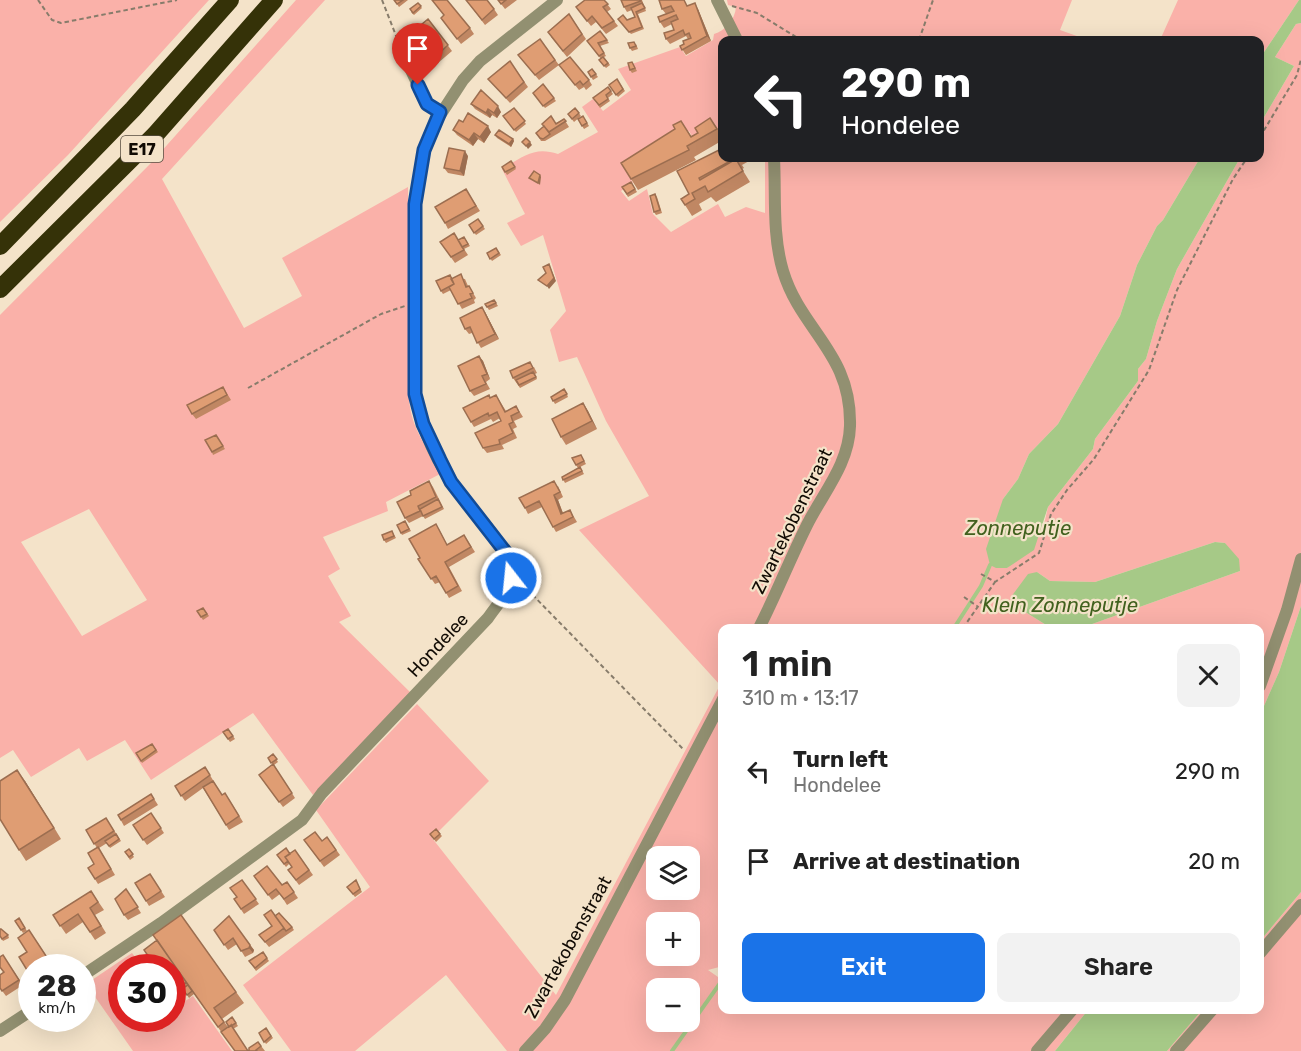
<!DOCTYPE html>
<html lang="en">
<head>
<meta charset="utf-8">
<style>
  :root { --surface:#fff; --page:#f2f2f2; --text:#222; --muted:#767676; --accent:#1a73e8 }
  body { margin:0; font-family:Rubik,sans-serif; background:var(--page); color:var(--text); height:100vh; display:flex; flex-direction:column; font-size:22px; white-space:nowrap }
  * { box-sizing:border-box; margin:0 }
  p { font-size:20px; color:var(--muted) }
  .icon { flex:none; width:33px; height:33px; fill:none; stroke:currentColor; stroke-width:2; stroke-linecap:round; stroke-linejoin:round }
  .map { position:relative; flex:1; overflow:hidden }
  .drawer { position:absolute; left:718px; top:624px; width:546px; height:390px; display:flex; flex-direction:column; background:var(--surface); border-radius:12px; box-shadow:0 6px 24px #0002 }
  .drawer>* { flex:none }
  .hud { position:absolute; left:718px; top:36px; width:546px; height:126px; border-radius:12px; box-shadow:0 6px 24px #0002; background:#202124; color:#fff; overflow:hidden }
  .buttons { position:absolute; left:646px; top:846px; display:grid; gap:12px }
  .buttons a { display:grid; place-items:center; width:54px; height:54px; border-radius:12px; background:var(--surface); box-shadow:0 6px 24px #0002; font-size:30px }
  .speed { position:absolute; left:18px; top:954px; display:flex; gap:12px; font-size:30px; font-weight:700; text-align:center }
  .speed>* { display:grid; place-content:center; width:78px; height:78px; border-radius:50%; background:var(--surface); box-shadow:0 6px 24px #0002; line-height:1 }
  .speed small { font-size:15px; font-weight:400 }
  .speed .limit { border:9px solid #d22; background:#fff; color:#111 }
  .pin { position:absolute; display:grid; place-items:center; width:51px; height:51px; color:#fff; margin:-62px -26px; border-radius:50% 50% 50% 0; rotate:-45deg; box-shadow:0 0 6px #0007 }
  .pin .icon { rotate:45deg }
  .me { position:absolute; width:66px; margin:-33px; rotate:344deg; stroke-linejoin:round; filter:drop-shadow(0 0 4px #0008) }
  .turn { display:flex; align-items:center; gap:21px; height:126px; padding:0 24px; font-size:27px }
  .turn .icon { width:78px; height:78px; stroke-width:2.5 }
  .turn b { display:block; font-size:42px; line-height:51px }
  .round { display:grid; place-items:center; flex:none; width:63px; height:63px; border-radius:12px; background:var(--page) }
  .summary { display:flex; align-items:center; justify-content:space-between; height:102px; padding:0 24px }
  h1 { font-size:36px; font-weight:600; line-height:45px }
  .action { display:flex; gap:12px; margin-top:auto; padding:12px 24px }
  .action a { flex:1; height:69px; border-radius:12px; background:var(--accent); color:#fff; font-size:24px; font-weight:600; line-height:69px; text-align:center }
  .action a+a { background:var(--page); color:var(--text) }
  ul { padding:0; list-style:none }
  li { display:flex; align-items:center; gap:18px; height:90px; padding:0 24px }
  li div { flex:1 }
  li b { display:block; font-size:22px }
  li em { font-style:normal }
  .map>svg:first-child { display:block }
</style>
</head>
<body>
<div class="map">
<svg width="1301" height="1051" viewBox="0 0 1301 1051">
  <rect width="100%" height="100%" fill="#f4e3c9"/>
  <path fill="#fab1a9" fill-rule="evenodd" d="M0,0H209L68,155L0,222Z
    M296,0H325L162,179L244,328L302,296L282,258L408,187V295C415,332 404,370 410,407C413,430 430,453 442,473L386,502L388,511L323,537L340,569L328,576L351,616L339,622L412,694L313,795L253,713L151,780L125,740L87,761L79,748L31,777L13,750L0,758V315L151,163ZM89,509L147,600L82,636L21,542Z
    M727,0H1072L1060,30L1088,40H723V125L695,142L689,131L680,135L628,174L633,183L621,191L629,201L647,189L653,214L671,232L718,204L725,217L746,207L765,213V158H1200L1163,220L1157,226L1137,265L1120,316L1058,424L1029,454L1018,479L1003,499L1002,567L1007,568L1042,533L1048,507L1093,449L1095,439L1138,381V369L1146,359L1157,321L1177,269L1240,158H1260V124L1294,66L1275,57L1296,24L1301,23V606L1279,672L1260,715V628H1081L1240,571L1225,543L1215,542L1095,582L1050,581L1037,572L1011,597L1014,605L1051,628H723V966L708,970L718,977L723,976V1010H1088L1055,1051H507L446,975L355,1051H291L243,985L370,887L316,810L417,704L489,781L432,838L556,995L720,685L579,530L649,496L606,421L577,357L559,362L550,330L566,311L543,235L521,246L507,223L525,214L502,169C523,157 534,146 558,154L598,132L582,107L593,99L603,111L631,90L618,69L680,47L686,56L713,40L714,34C725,31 735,20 736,7L728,5ZM657,856H690V890H657ZM657,922H690V956H657ZM657,988H690V1022H657Z
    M1178,0H1299L1260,58V40H1160Z
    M1301,892V1051H1167L1202,1010H1260V941Z
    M132,953L143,967L122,968V1018H172L173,1009L193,996L232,1051H133L86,984Z"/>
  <path fill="#a6c987" d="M1299,0H1301V23L1296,24L1275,57L1294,66L1260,124V58Z
    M1200,158H1240L1177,269L1157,321L1146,359L1138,369V381L1095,439L1093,449L1048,507L1034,550L1007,568H996L990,565L986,549L1003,499L1018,479L1029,454L1058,424L1120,316L1137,265L1157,226L1163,220Z
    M1215,542L1225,543L1239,559L1240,571L1081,628H1051L1014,605L1011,597L1028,574L1037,572L1050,581L1095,582Z
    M1301,606V892L1260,941V715L1279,672Z
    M1088,1010H1202L1167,1051H1055Z"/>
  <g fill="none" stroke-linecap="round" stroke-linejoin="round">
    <path stroke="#a6c987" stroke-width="4" d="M954,628L981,586L990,565
      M672,1051L723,979"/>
    <path stroke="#877c6b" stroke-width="2" stroke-dasharray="4.5 3" stroke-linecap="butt" d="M38,0L52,20L61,23L177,0
      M382,0L404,56
      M732,6L757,13L801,40
      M919,40L933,0
      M1260,137L1297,75L1301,59
      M248,388L381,314L405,306
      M981,574L995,582L1039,553L1051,514L1067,490L1094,459L1149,370L1177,290L1233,179L1247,158
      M522,584L683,749
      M964,597L977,606
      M963,628L995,582"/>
    <path stroke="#929071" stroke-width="12" d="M717,0L737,40
      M409,66L427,104L440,112
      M759,628C776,595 790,559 807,525C823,493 849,464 850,426C852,353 801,331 783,271C772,234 776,195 774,158
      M1260,686L1287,610L1301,559
      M1260,953L1301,905
      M82,976L161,923L302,820L322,793L488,618C495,607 509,593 511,579C516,552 467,505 452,483C433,455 415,415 415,381V204L424,150L435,123L463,80L480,61L557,0
      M0,1031L32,1010
      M525,1051L545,1029L565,1000L723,699
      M1037,1051L1072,1010
      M1176,1051L1212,1010"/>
    <path stroke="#353208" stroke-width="18" d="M0,246L133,109L230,0
      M0,289L155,135L274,0"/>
  </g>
  <path fill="#c08763" d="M394,0H408L399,7Z
    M466,0L494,9L498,15L485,25Z
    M498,0H517L505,9Z
    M604,0L611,9L607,12L618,26L606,34L596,22L591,26L580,12Z
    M621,0H642L646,11L638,14L644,29L631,34L618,19L627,20L635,17L632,10L627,12L624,7Z
    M659,0L698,9L711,41L686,55L680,46L684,44L688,39L686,36L670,44L666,39L674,30L672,24L664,28L660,22L666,14L662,9Z
    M418,3L422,8L414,15L411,12Z
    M569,14L586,39L567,57L551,37Z
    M441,18L470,28L474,34L461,44Z
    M428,19L452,51L438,63L415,30Z
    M600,31L609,43L600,46L606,56L604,57L610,65L606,68L599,60L601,59L587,41Z
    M540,39L559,65L539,80L518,55Z
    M636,44L638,49L632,51L630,48Z
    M510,61L528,87L510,103L488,79Z
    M632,62L637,71L632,73L630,70Z
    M559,65L589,80L592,85L586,90L584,87L579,90Z
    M592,69L598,77L593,80L588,72Z
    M617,79L625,91L618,97L609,85Z
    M543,84L556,101L545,108L533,93Z
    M608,87L613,94L608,98L610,101L600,108L593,98Z
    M471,104L501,112L497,118L492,115L490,118L475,109Z
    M514,108L526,124L516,132L503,116Z
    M575,108L581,116L574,122L568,114Z
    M583,116L589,126L584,129L578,119Z
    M710,118L718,129L723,138V140L694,157L696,160L638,190L631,179L681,121L691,136L698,133Z
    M564,119L569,127L545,141H541L536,133Z
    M463,122L491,132L484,143L478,139L473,146L457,135L453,130Z
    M495,135L513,139L514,141L511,147L497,138Z
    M468,156L464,176L448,173L444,168Z
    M723,158H747L749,161L742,165L744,168L742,169L750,182L716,202L711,197L699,204L702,210L692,216L685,205L689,194L677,171Z
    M511,161L516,169L507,175L502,167Z
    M631,182L637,192L628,197L622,187Z
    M469,194L480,211L448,229L445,223Z
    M655,194L657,197L662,213L656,215L654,212Z
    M478,219L485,229L476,235L469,225Z
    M464,237L470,246L464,249L468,255L455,263L440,242L458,240Z
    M496,248L501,255L492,261L487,253Z
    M452,278L465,279L468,286H469L476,298L474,300L475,303L462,309L451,290L443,294L441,291Z
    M494,300L498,306L489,310L487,307Z
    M485,312L499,339L481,348L472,333L469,334L465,329Z
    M479,356L483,361L490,379L486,382L490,389L474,396L470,391Z
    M534,367L537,373L535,374L537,379L520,388L513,378Z
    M223,387L231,400L196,419L192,414Z
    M566,392L568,397L555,404L551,397Z
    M496,395L506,411L516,406L523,417L514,421L517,427L513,429L517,438L502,445L504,449L487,453L483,448L501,421L500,418L493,422L491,419L474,427L471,422L490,398Z
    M583,403L588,411L597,429L566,445L561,437Z
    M216,435L225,449L213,455L212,452Z
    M581,455L586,464L578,468L576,465Z
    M580,467L584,474L565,483L562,477Z
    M429,481L433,487L444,509L425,519L423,516L409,523L405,518L411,495Z
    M558,486L563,497L558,500L563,513L570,510L577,522L556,532L542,507L528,514L525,508Z
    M405,521L411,531L402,535L401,533Z
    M439,529L447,545L464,535L475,552L449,567L462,591L449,598L440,582L435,584L418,559L420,558Z
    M392,531L396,538L386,543L384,540Z
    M203,608L209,616L203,620L197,611Z
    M228,729L235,739L230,742L223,732Z
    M152,744L158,752L142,763L136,753Z
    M273,754L278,762L274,765L295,798L283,807L259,775L273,765L268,758Z
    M205,767L222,795L229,799L243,822L229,830L203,788L185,801L175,786Z
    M25,781L61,839L26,861L19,850Z
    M151,794L158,805L124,826L118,815Z
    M151,813L164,833L147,845L133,825Z
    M106,818L121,841L110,848L107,843L99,848L115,875L98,884L88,868L94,864L97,848L86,830Z
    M430,834H440L442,836L436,842Z
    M327,837L340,855L324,867L304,840L322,841Z
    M129,849L134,857L130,860L125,852Z
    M295,850L313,875L299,885L288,870L292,867L290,863L286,867L277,855L290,854Z
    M150,874L165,897L149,906L135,883Z
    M254,876L282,885L287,882L298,898L287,905L280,894L272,900Z
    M242,880L259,904L244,914L234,899L237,897Z
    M356,880L362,892L355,897L347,887Z
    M126,889L141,913L128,920L124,915Z
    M91,891L104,910L95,915L106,933L95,940L83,922L66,934L53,915Z
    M181,915L244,1003L222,1019L228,1027H229L232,1017L238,1026L233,1029L235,1051L194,994L189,998L182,987L177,991L161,965L156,968L144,950L157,940Z
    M229,916L254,950L253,953L245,957L237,944L228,950L214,930Z
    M275,916L292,927L294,930L269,947L259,935L272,926Z
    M19,918L27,931L23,933L15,921Z
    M29,930L54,967L32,968V977L19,957L27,952Z
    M8,935L9,938L3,941L0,936Z
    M263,952L269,961L256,971L249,961Z
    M3,955L23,985L6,996L0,988L3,972L0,968V957Z
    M266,1028L273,1038L266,1044L259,1033Z
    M258,1042L265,1051H249Z"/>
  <path fill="#9c6e50" d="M695,3L698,9L711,41L707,36Z
    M498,106L501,112L497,118L494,113Z
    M488,109L492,115L490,118L486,113Z
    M488,126L491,132L484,143L480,137Z
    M474,133L478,139L473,146L469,140Z
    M513,139L514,141L511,147L509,144Z
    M530,142L532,145L528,149L526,146Z
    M465,151L468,156L464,176L460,171Z
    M540,175L541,177L540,185L538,183Z
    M549,264L556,281L549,289L547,286Z
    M482,307L485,312L499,339L495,334Z
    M479,356L483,361L490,379L487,374Z
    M583,403L588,411L597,429L592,421Z
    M554,495L558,500L565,519L561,514Z
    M17,770L25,781L61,839L54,828Z
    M250,945L254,950L253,953L249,948Z"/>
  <path fill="#df9d73" stroke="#9c6e50" stroke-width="1.5" d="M394,0H403L397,4Z
    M432,0H447L470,28L457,39L441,18L444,15Z
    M466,0H487L494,9L482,20Z
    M498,0H506L501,4Z
    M585,0H604L608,4L603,7L614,21L602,28L592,16L587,21L576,7Z
    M621,0H640L641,1L624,7Z
    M659,0H684L687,6L695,3L707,36L682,50L680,46L684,44L683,41L691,38L689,33L685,35L683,30L666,39L664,33L674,30L671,22L678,19L676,15L660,22L658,17L674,11L671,6L662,9Z
    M418,3L421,6L413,13L410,9Z
    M642,3L645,8L636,12L642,27L629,32L618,19L623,15L627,20L635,17L631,8Z
    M569,14L582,34L563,51L548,32Z
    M428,19L448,45L434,58L415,30Z
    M600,31L607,40L598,43L604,53L599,56L587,41Z
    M540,39L555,60L535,75L518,55Z
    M634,42L636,46L630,48L628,43Z
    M570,57L589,80L583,85L580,81L575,85L559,65Z
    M603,57L608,63L604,66L599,60Z
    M510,61L524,82L506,98L488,79Z
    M632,62L635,68L630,70L628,63Z
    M592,69L596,74L591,77L588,72Z
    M617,79L623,89L616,95L609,85Z
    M543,84L554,98L543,106L533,93Z
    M608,87L611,91L606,95L608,99L599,105L593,98Z
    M481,90L498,106L494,113L488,109L486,113L471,104Z
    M514,108L525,121L514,130L503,116Z
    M575,108L579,113L572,119L568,114Z
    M468,113L488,126L480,137L474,133L469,140L453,130L459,120L463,122Z
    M551,116L556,124L564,119L566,121L549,132L542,124Z
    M583,116L587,123L582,126L578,119Z
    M710,118L717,129L687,146L689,150L631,179L621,163L675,129L673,125L681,121L691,137L698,133L695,128Z
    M544,126L550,134L543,139L540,138L536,133Z
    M499,130L513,139L509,144L495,135Z
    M526,138L530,142L526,146L522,142Z
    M449,148L465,151L460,171L444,168Z
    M723,148V158H736L699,178L700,180L736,159L743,171L708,192L705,186L692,193L695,199L685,205L681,199L689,194L677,171Z
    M511,161L515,167L505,172L502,167Z
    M534,171L540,175L538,183L529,178Z
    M631,182L635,189L627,194L622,187Z
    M466,189L476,206L445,223L435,207Z
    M655,194L660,210L654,212L650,196Z
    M478,219L483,226L474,233L469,225Z
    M454,233L464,250L451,257L440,242Z
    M464,237L468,244L462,247L458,240Z
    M496,248L499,253L490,259L487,253Z
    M549,264L554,278L547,286L538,280L546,273L543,267Z
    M461,274L466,287L469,286L473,293L470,294L472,298L458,304L449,287L454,284L451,279Z
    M450,275L454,284L441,291L436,281Z
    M494,300L496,303L487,307L485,304Z
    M482,307L495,334L477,343L470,327L465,329L460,318Z
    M479,356L487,374L482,376L486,384L470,391L458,366Z
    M530,362L533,368L513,378L510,371Z
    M533,372L536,377L519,385L516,380Z
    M223,387L227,395L192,414L187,405Z
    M564,389L567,394L553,401L551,397Z
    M489,395L490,398L496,395L505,412L516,406L519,412L511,416L513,422L509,424L513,433L499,440L500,444L483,448L475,433L501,421L497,412L489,416L488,413L471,422L463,408Z
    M583,403L592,421L561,437L552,419Z
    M216,435L223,446L212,452L205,440Z
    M581,455L584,461L576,465L572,458Z
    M580,467L582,471L563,480L562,477Z
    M429,481L436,497L418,506L420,511L405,518L397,502L411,495L410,491Z
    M554,481L560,492L554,495L561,514L570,510L573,517L553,527L539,501L525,508L519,498Z
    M438,499L442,507L423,516L420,509Z
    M405,521L409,529L401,533L397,525Z
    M436,524L447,545L464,535L471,547L445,562L458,586L446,593L436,576L431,579L418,559L420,558L409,539Z
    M392,531L394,536L384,540L382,535Z
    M203,608L207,614L201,617L197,611Z
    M228,729L233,736L228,739L223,732Z
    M152,744L156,750L141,761L136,753Z
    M273,754L277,759L271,763L268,758Z
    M273,764L292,793L279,802L259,775Z
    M205,767L210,775L181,796L175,786Z
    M17,770L54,828L19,850L0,819V781Z
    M213,781L222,795L225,793L239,816L226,825L203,787Z
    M151,794L154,799L121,820L118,815Z
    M151,813L161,828L143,840L133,825Z
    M106,818L114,831L94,844L86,830Z
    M436,829L440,834L434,839L430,834Z
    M315,832L322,841L327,837L336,850L320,861L304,840Z
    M116,834L119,839L109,846L105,841Z
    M98,847L111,869L95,879L88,868L94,864L88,853Z
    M286,848L290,854L285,857L288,861L284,864L277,855Z
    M129,849L133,854L129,857L125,852Z
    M295,850L309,870L296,880L288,870L292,867L285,857Z
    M267,866L282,885L287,882L294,892L284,899L276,889L268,895L254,876Z
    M150,874L161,891L146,901L135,883Z
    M242,880L256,899L241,909L234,899L237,897L230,888Z
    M356,880L360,889L353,894L347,887Z
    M126,889L138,907L124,915L115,899Z
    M91,891L98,902L90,908L101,926L90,932L78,914L60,926L53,915Z
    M271,910L284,928L265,942L259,935L272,926L264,915Z
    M279,913L292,927L286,931L275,916Z
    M181,915L236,992L214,1008L224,1022L218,1027L153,935Z
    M229,916L250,945L249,948L241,951L233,938L224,945L214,930Z
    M19,918L25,928L21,930L15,921Z
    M0,929H1L8,935L2,939L0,936Z
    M29,930L50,962L41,968H32V974L30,975L19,957L27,952L18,938Z
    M157,940L186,982L181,986L178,982L173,986L172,985V968H163L158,959L153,963L144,950Z
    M263,952L267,958L255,968L249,961Z
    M3,955L19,980L2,991L0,988V975L4,972L0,967V957Z
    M188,985L192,991L187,995L182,989Z
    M232,1017L236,1023L231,1026V1025L229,1027L226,1022Z
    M231,1025L248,1051H235L221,1032Z
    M266,1028L271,1036L264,1042L259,1033Z
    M258,1042L261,1046L256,1050L257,1051H249V1048Z"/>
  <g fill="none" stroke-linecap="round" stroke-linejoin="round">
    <g stroke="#114b97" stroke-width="15">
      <path id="route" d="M418,85L427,104L440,112L424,150L415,204V394L423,424L440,460L451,482L507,554L511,578"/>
    </g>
    <use href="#route" stroke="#1a73e8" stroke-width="10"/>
  </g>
  <g text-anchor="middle" stroke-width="4.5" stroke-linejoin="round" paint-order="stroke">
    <rect fill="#f4e3c9" stroke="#554c3f" stroke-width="1.5" x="121" y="136" width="42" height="26" rx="4.5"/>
    <g font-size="16" font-weight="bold" fill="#110b04">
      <text x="142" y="155">E17</text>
    </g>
    <g font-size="18" fill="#110b04" stroke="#f4e3c9">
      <text transform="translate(792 521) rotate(-64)" y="6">Zwartekobenstraat</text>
      <text transform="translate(438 645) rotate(-47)" y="6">Hondelee</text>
      <text transform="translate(568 947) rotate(-61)" y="6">Zwartekobenstraat</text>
    </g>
    <g font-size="20" font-style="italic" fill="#41611e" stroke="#f4e3c9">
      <text x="1018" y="535">Zonneputje</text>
      <text x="1060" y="612">Klein Zonneputje</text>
    </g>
  </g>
</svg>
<div class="buttons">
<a><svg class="icon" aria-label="layers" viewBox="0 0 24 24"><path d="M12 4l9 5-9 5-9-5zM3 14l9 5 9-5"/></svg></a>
<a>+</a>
<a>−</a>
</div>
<div class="speed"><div>28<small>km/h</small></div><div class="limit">30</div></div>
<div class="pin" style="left:418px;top:85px;background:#d93025"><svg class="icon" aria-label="arrive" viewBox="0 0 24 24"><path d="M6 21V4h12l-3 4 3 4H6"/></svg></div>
<svg class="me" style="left:511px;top:578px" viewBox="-20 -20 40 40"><circle r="17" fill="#1a73e8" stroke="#fff" stroke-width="3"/><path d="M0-11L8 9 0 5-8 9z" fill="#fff"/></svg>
<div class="hud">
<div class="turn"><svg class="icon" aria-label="left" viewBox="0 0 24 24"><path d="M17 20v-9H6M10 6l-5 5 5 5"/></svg><div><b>290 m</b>Hondelee</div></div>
</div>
<section class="drawer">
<div class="summary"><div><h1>1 min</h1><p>310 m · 13:17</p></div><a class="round"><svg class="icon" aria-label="close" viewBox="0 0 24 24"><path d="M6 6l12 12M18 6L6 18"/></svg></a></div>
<ul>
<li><svg class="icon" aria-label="left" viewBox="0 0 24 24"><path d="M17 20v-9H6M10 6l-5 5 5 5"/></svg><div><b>Turn left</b><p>Hondelee</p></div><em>290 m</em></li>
<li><svg class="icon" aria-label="arrive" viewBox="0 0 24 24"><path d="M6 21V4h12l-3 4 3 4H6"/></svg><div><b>Arrive at destination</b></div><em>20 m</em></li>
</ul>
<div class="action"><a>Exit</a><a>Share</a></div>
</section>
</div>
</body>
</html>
